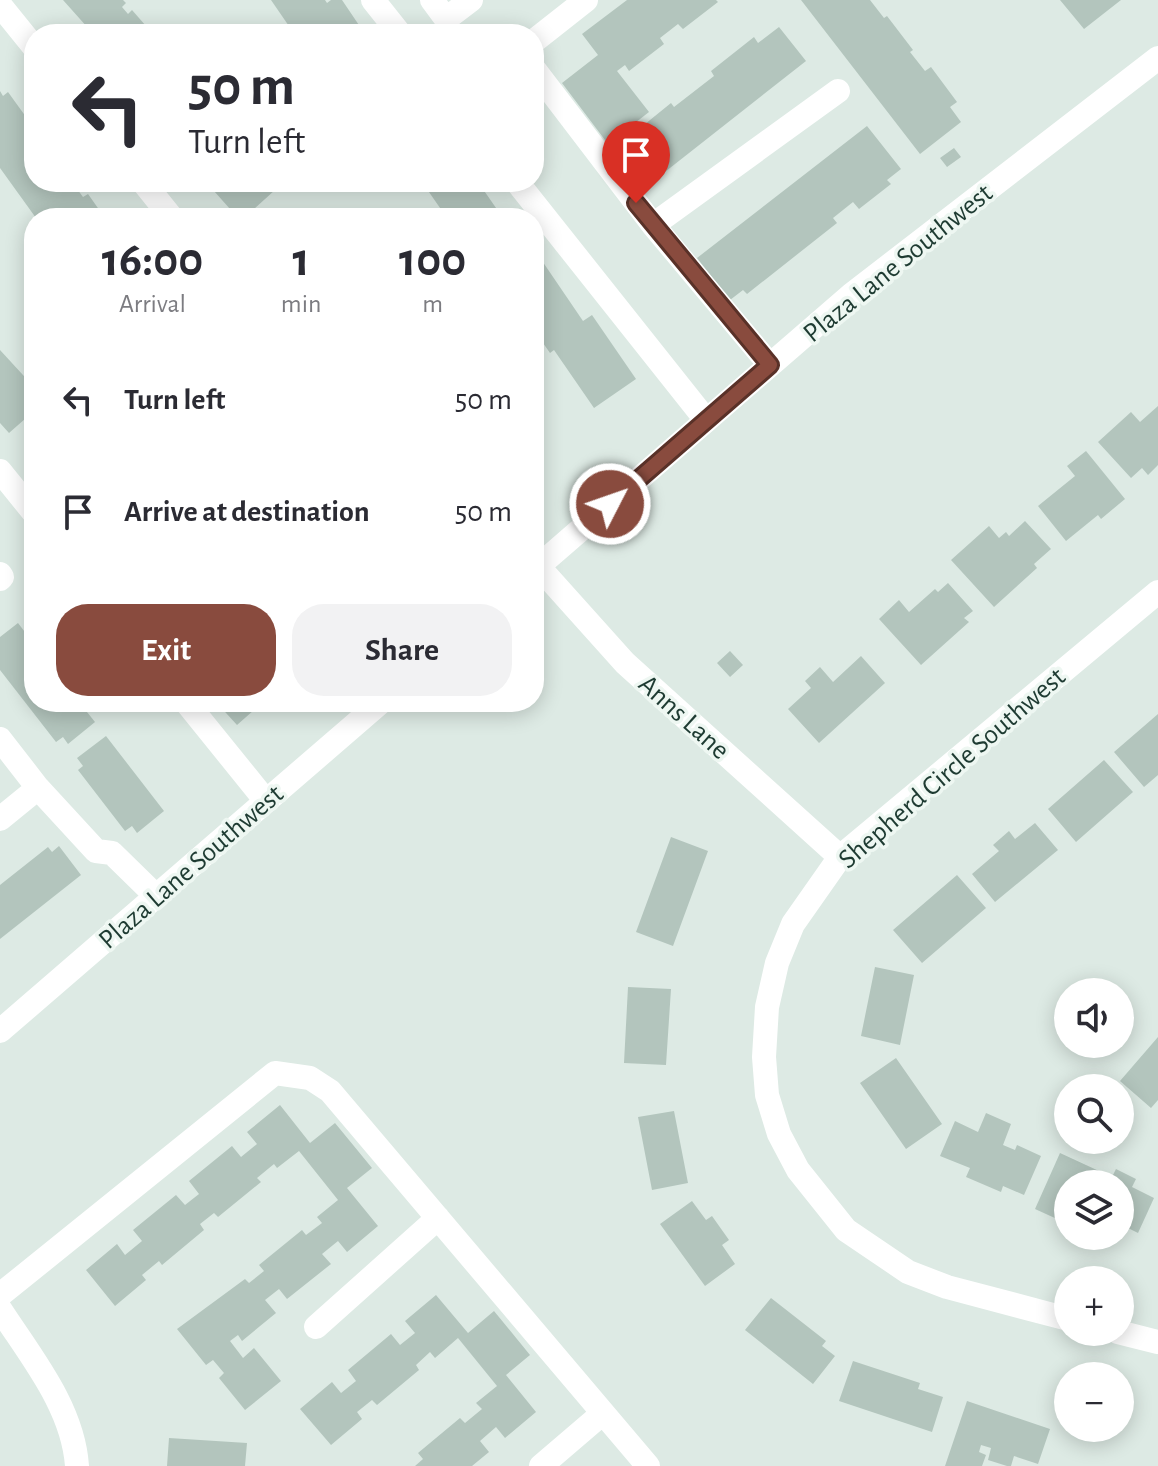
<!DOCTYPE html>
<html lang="en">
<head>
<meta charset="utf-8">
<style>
  :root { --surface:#fff; --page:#f2f2f3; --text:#2b2b33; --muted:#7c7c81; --accent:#894b3e }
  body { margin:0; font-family:"Alegreya Sans",sans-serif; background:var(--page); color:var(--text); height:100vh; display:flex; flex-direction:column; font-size:30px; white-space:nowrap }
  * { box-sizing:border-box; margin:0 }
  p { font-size:26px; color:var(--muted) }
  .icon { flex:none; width:44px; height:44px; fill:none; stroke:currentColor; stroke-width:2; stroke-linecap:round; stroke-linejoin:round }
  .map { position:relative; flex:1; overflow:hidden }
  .sheet { position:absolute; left:24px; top:208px; width:520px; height:504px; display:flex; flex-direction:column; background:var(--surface); border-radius:32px; box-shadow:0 4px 20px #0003 }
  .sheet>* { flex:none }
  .top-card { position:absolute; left:24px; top:24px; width:520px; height:168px; border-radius:32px; box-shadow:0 4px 20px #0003; background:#fff; color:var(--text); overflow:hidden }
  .buttons { position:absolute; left:1054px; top:978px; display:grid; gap:16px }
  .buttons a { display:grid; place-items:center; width:80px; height:80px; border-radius:50%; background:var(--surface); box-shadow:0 4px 20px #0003; font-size:40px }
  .pin { position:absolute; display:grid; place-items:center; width:68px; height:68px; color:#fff; margin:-82px -34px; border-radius:50% 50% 50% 0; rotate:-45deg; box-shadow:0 0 8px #0007 }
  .pin .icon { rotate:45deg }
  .me { position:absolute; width:88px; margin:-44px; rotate:49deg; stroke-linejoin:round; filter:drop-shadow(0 0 6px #0008) }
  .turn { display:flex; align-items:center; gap:28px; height:168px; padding:0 32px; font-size:36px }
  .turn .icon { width:104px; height:104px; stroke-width:2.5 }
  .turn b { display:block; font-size:56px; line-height:68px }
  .eta { display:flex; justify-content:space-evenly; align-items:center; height:136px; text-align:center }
  .eta b { font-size:48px; font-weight:700; line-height:56px }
  .button { display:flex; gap:16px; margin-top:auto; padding:16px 32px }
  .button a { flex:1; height:92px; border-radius:32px; background:var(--accent); color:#fff; font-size:32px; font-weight:700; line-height:92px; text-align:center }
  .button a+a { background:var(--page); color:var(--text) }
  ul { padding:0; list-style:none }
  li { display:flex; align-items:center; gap:24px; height:112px; padding:0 32px }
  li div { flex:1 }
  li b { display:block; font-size:30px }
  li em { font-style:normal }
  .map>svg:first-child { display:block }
</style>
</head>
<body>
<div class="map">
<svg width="1158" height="1466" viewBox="0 0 1158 1466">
  <rect width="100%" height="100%" fill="#ddeae4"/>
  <path fill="#b3c5bd" d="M63,0H123L126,3L122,7L128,14L132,10L153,34H82L88,28Z
    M271,0H325L327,3L331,0H342L365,34H304L300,28L293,32Z
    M627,0H716L718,2L683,29L678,24L660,38L664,44L629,71L625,65L617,71L649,112L608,144L562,83L598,55L582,34Z
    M801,0H870L884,18L887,16L913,50L910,52L925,71L931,67L957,102L950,107L961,122L920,154Z
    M1060,0H1121L1084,29Z
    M779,27L806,61L642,190L615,156L638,137L634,133L671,103L674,107L714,76L711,71L754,37L758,43Z
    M0,91L3,96L8,92L34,128V182H72L83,197L88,194L105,218H36L0,168Z
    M867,126L901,169L887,180L891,184L859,209L853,202L833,218L837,223L747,294L743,290L730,300L697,258Z
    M954,148L961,157L947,167L940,158Z
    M206,182H267L275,190L244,218H238Z
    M422,182H478L503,218H447Z
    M534,249L583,321L592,315L636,379L594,408L554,350L550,353L534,330Z
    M0,350L34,387V411L9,433L0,423Z
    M1158,406V465L1148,475L1142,468L1131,478L1098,442L1131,412L1140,422Z
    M1086,451L1125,499L1101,519L1098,515L1066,541L1038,506L1075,476L1067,466Z
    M1025,521L1051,549L1034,564L1037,568L994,607L951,560L989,526L999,538L1006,532L1009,536Z
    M948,583L973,611L964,618L969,622L921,665L879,619L899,600L909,612L935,589L938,592Z
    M18,623L34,644V702H79L95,722L68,744L63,737L56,742L0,670V637Z
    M730,651L743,665L730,677L717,663Z
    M861,656L885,683L819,743L788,709L811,688L805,681L820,667L833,682Z
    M216,702H263L237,725Z
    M1158,714V775L1144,787L1114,752Z
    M106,736L164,811L137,833L132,826L125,831L78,770L83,766L77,758Z
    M1104,760L1133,792L1076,842L1048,809Z
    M1035,823L1058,850L995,902L972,874L999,851L993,845L1009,831L1015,839Z
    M671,837L708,851L673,946L636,932Z
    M59,846L81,875L0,939V885L48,847L52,852Z
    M957,875L986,908L922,963L893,930Z
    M875,967L914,975L900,1045L861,1036Z
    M628,987L671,989L666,1065L624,1063Z
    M1158,1037V1100L1151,1108L1120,1081Z
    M896,1058L942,1124L906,1149L860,1083Z
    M280,1105L310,1143L335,1123L372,1168L347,1188L378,1226L347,1252L338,1241L322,1254L331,1264L287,1299L279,1289L265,1300L276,1313L242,1341L238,1335L230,1341L243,1358L254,1348L281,1381L245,1410L219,1378L224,1373L213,1360L206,1365L177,1329L245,1279L249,1283L264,1271L259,1265L302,1230L306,1235L322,1223L317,1217L338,1200L299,1151L277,1168L274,1164L257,1178L261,1182L218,1217L214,1213L200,1224L204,1230L162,1265L159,1261L142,1275L146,1280L115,1306L86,1270L117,1244L125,1255L142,1241L133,1230L176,1195L185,1205L199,1194L189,1181L232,1146L241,1157L257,1144L247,1132Z
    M674,1111L688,1183L652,1190L638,1117Z
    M986,1113L1011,1124L1003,1145L1015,1150L1017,1145L1041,1156L1024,1195L1003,1186L1001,1192L966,1177L970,1168L940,1156L955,1121L978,1132Z
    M1060,1153L1112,1177L1116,1169L1136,1179L1132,1187L1154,1198L1138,1233L1120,1224V1184H1068V1224L1035,1209Z
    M692,1201L706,1220L712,1216L729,1240L722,1245L735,1264L705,1286L660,1224Z
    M436,1295L468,1333L494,1311L530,1355L506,1375L536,1412L505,1438L496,1427L480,1441L489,1452L472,1466H415L423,1459L418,1453L460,1418L465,1423L482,1409L476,1403L497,1386L458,1338L435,1358L430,1352L416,1365L419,1370L377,1405L372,1400L357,1412L362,1419L331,1445L300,1409L332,1382L341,1393L356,1381L348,1370L391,1334L400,1345L415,1333L405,1321Z
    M771,1298L826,1341L822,1346L835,1356L813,1384L745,1330Z
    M853,1361L920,1383L918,1389L943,1397L932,1432L839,1401Z
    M967,1401L1050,1429L1038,1464L1014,1456L1011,1466H1007L988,1460L991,1448L981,1445L979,1452L986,1455L982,1466H945Z
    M169,1438L247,1443L245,1466H167Z"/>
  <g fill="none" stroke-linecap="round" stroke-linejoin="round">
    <path stroke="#fff" stroke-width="24" d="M373,0L400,34
      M432,0L446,19L471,0
      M0,5L34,47
      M534,41L586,0
      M534,69L653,225L770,365
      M143,182L172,218
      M517,182L706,420
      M653,225L838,91
      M0,471L34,513
      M538,566L625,663L840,857
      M534,570L851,295L1158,58
      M0,574L2,577L0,579
      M186,702L266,801
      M0,739L38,788
      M0,819L38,788L96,851L112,853L156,896
      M0,1031L381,702
      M0,1295L275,1073L310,1078L330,1091L648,1466
      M0,1309C31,1357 73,1407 77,1466
      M1068,1319L947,1287L908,1272L846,1230L798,1170L779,1134L767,1095L764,1057L767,1007L777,963L793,924L840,857L1158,592
      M316,1327L438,1218
      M1118,1332L1158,1342
      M541,1466L603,1413"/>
  </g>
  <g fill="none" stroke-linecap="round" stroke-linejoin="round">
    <g stroke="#593128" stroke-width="20">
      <path id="route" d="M610,504L770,365L636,203"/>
    </g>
    <use href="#route" stroke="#894b3e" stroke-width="14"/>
  </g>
  <g text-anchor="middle" stroke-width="7" stroke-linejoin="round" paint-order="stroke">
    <g font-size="28" fill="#1e3b32" stroke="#eef7f2">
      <text transform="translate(897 262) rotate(-39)" y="10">Plaza Lane Southwest</text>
      <text transform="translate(685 716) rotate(42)" y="10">Anns Lane</text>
      <text transform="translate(951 767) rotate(-41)" y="10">Shepherd Circle Southwest</text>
      <text transform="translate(190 866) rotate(-41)" y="10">Plaza Lane Southwest</text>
    </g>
  </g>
</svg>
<div class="buttons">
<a><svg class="icon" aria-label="sound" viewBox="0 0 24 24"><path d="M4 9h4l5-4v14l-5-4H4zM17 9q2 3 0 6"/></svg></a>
<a><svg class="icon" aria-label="search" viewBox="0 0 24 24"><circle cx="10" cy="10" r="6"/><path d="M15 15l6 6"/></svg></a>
<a><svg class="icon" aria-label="layers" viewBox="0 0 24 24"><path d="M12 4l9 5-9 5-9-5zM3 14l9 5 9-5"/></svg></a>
<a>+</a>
<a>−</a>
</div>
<div class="pin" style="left:636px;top:203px;background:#d93025"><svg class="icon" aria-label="arrive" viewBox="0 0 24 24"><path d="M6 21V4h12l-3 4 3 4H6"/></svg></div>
<svg class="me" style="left:610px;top:504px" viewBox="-20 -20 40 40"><circle r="17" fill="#894b3e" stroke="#fff" stroke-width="3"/><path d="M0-11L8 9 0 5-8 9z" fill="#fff"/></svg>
<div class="top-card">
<div class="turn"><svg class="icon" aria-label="left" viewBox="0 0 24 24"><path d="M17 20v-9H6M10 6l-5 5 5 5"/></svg><div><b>50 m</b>Turn left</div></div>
</div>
<section class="sheet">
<div class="eta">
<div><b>16:00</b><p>Arrival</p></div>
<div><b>1</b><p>min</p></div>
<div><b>100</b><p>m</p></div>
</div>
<ul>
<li><svg class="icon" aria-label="left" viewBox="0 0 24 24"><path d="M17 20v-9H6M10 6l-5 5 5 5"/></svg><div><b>Turn left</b></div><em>50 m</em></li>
<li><svg class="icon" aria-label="arrive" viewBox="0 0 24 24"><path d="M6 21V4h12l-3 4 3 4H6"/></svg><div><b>Arrive at destination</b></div><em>50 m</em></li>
</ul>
<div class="button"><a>Exit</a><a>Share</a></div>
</section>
</div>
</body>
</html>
